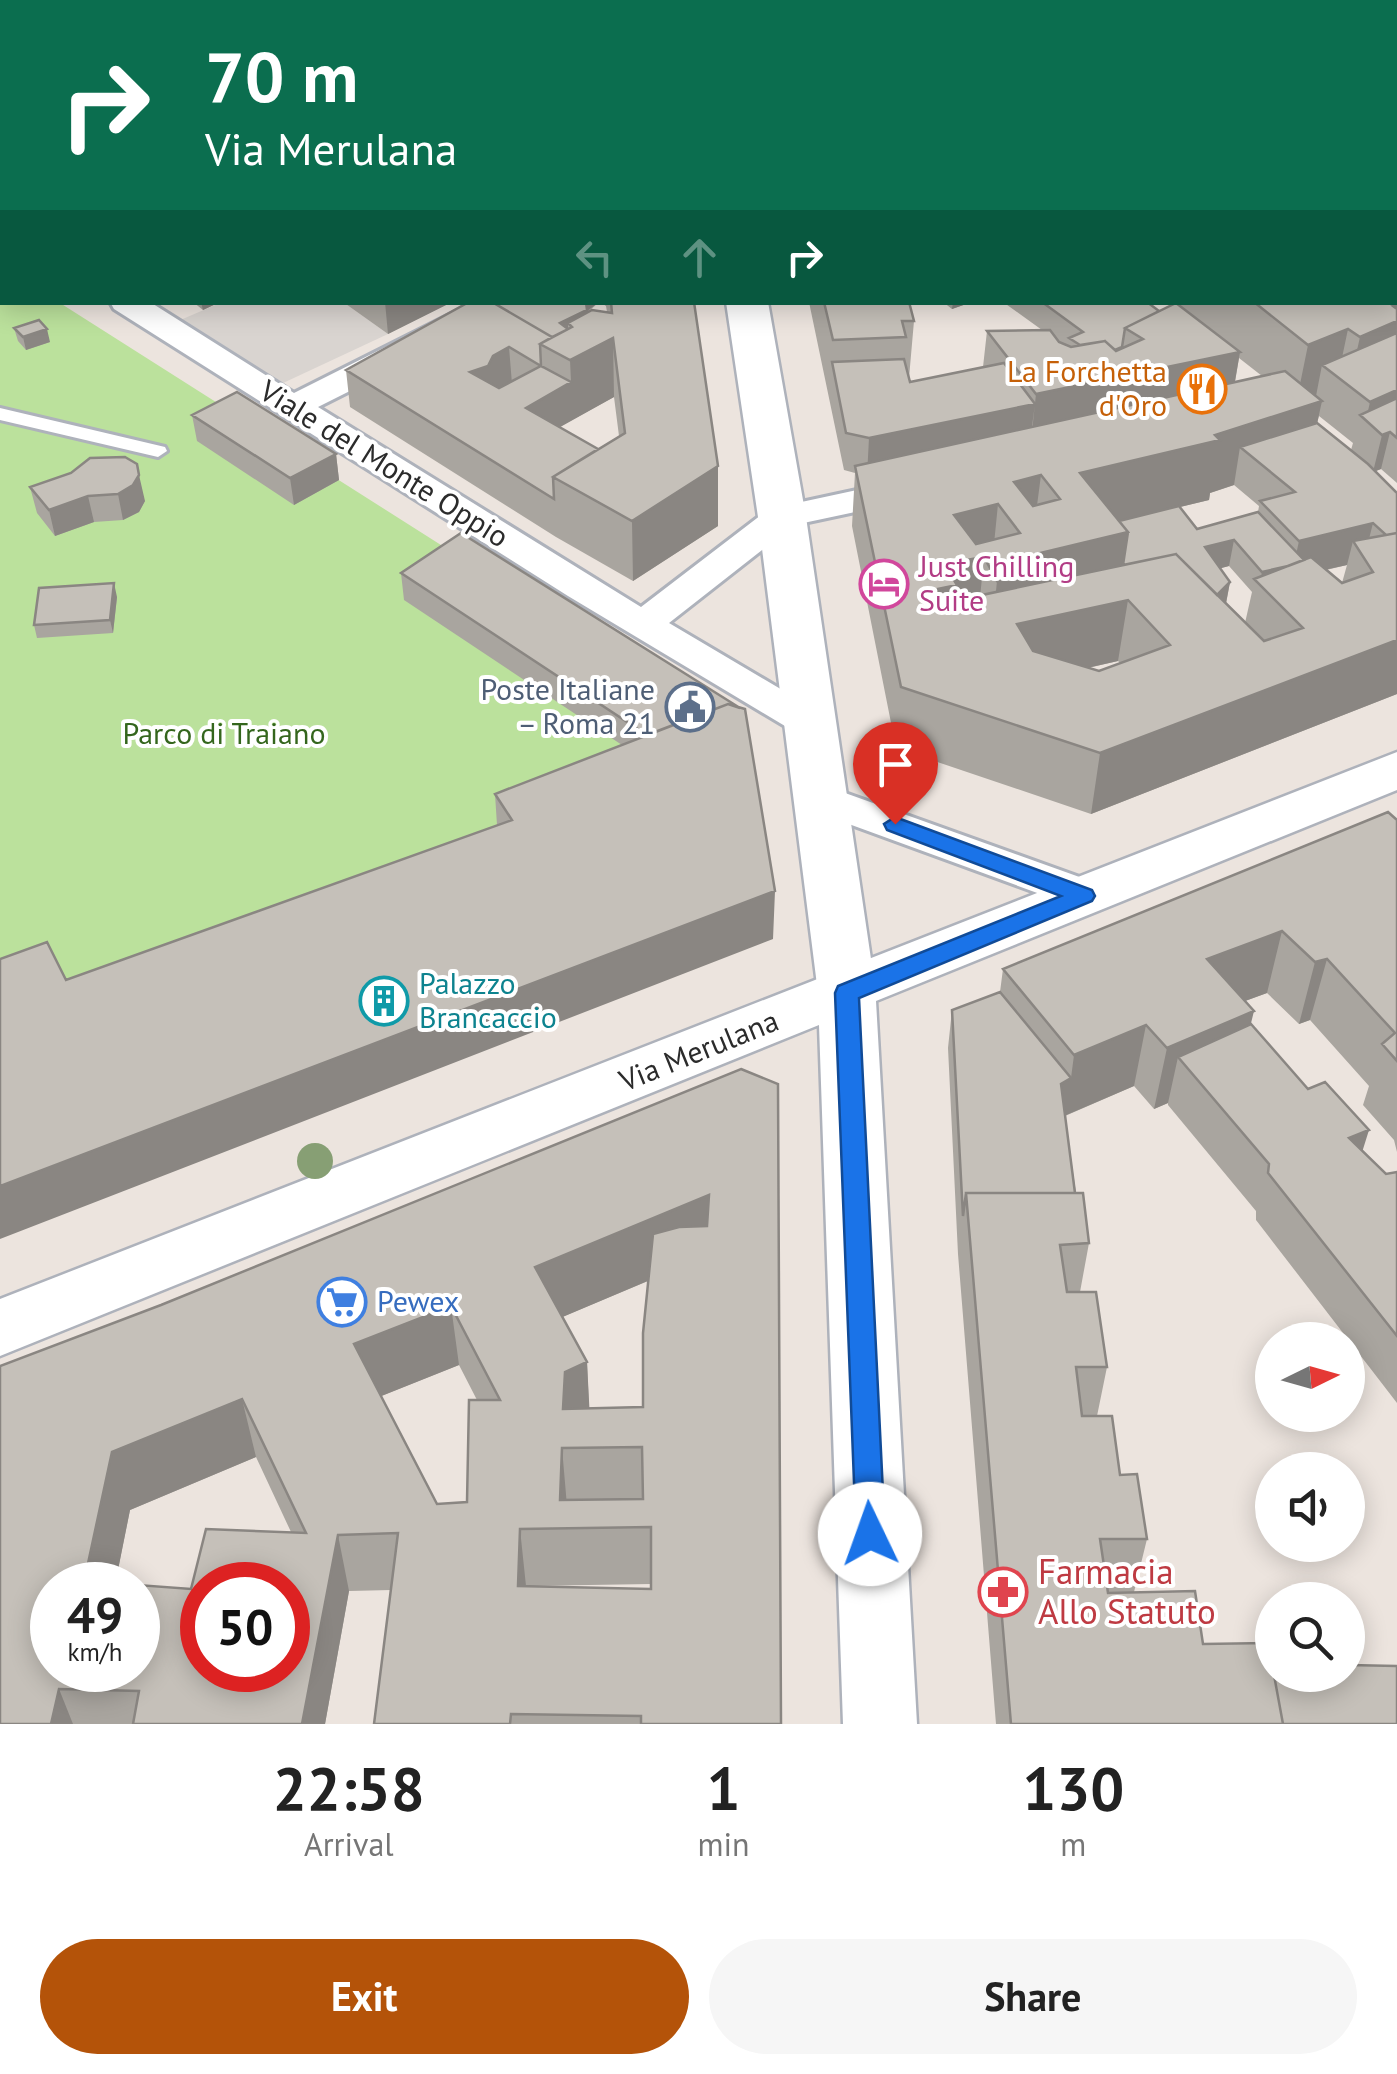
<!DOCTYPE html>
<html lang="en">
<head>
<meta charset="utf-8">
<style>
  :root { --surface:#fff; --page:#f6f6f6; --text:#222; --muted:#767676; --accent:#b45309 }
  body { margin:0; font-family:"PT Sans",sans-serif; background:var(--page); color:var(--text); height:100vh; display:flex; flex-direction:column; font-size:38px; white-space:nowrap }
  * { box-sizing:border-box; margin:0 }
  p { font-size:32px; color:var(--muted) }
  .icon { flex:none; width:55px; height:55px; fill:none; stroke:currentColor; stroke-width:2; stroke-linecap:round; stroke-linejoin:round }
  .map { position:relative; height:1724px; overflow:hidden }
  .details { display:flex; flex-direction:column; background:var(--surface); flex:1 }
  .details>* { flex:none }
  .hud { position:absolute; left:0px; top:0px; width:1398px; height:305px; box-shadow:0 5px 25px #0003; background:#0b6e4f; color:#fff; overflow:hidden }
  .needle { width:65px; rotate:85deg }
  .tools { position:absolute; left:1255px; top:1322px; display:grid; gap:20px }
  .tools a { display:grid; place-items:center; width:110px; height:110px; border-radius:50%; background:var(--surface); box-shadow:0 5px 25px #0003; font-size:50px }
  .speed { position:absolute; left:30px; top:1562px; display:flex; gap:20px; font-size:50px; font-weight:700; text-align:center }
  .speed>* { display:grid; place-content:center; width:130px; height:130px; border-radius:50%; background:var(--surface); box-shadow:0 5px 25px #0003; line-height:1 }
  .speed small { font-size:25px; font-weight:400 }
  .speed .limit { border:15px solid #d22; background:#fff; color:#111 }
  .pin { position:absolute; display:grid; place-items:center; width:85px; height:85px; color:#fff; margin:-102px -42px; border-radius:50% 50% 50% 0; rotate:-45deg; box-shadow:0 0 10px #0007 }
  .pin .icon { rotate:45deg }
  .me { position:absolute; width:110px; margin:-55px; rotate:357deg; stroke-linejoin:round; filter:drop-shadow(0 0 8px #0008) }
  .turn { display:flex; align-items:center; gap:35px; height:210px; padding:0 40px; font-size:45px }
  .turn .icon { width:130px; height:130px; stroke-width:2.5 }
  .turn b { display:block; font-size:70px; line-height:85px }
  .lanes { display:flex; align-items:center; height:95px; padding:0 40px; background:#0003; justify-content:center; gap:50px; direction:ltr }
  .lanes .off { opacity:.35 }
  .eta { display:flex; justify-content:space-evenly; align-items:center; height:170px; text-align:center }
  .eta b { font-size:60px; font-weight:600; line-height:70px }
  .primary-button { display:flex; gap:20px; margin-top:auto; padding:20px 40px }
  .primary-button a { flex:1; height:115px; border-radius:60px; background:var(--accent); color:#fff; font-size:40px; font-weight:600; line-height:115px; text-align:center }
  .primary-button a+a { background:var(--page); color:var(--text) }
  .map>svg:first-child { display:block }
</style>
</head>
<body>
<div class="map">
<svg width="1397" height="1724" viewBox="0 0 1397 1724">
  <rect width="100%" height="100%" fill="#ece4de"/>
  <path fill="#bbe19c" d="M0,264L2,302L60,303L463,559L666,774L0,1012Z"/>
  <path fill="#d9d4d0" d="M343,302L388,334L266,391L164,327L220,303Z"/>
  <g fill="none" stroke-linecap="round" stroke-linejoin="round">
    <g stroke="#aeb2bb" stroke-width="6">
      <path id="service" d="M0,408L165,447L167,451L158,457L0,420Z"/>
    </g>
    <g stroke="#aeb2bb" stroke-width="6">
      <path id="minor" d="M0,153L2,154V183H0Z
        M0,214H2V234H0Z
        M110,302H150L294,393L475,302H517L513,309L318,407L641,607L769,509L908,479L921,482L926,490L921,498L794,525L669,623L823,714L829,723L823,732L809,736L795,732L568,596L114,309Z
        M820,784L1099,884L1106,895L1099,906L1084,910L805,808L799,798L805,788Z"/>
    </g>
    <g stroke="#aeb2bb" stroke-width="5">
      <path id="tertiary" d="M679,0H715L716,2H681Z
        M726,302H768L806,517L876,993L867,1008L847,1015L827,1008L818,993L758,517Z"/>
    </g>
    <g stroke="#aeb2bb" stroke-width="5">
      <path id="secondary" d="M1397,752V790L876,1001L917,1724H843L819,1025L0,1356V1299Z"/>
    </g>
    <use href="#service" fill="#fff" fill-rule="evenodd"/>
    <use href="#minor" fill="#fff" fill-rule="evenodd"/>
    <use href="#tertiary" fill="#fff" fill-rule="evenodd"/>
    <use href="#secondary" fill="#fff" fill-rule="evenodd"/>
  </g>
  <circle fill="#879f74" cx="315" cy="1161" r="18"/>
  <path fill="#a9a59f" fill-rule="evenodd" d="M280,0H323V2H280Z
    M454,0H646V2H456Z
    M1063,0H1192V2H1063Z
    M1228,0H1397V232L1395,233V2H1236Z
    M1397,238V483L1381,469L1376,471L1397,493V694L1091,814L896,748L852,526L855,473L844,470L809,302H909L914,321L909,378L910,382L983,367L987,331L1042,330L1003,302H1147L1159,311L1173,304L1171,302H1395V239ZM1239,358L1262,376L1235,382ZM1319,416L1353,443L1351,450L1317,423ZM1234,485L1259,506L1258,512L1197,529L1180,507L1209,500L1210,493ZM1347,565L1342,583L1326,570ZM1229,566L1252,592L1245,623L1226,604L1230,582L1220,568ZM1118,661L1120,663L1099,671L1088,668Z
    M193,302H220L203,310Z
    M343,302H452L388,334Z
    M469,302H599L587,313L607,312L606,306L600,302H694L718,526L633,581L556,537L350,407L346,370ZM614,397L619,436L598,449L559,427Z
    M943,302H972L952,309Z
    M14,328L50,342L26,350L18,341Z
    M192,415L336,454L339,480L294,505L197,441Z
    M71,473L145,501L139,512L123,520L94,522L55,536L37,513L30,487Z
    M401,573L740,708L773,939L66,980L497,825L495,794L622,745L404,600Z
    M117,597L113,633L37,638L34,625Z
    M1397,820V1152L1394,1140L1363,1105L1369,1086L1310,1020L1299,1024L1267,993L1245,1001L1251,1024L1362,1151L1386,1174L1397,1172V1403L1256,1220V1211L1168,1105V1103L1154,1109L1134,1086L1065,1116L1076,1193L1089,1243L1080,1292L1107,1367L1097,1416L1147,1539L1134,1592L1203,1644L1272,1664L1397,1724H996L958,1254L948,1048L952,1010L1000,992L1003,969Z
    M741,1069L781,1724H374L391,1590L349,1591L325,1724H0L161,1305ZM648,1281L643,1407L589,1408L587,1362L562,1317ZM459,1365L477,1400L467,1502L437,1504L381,1396ZM256,1457L291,1532L191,1589L115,1584L130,1510ZM651,1584V1589L526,1587V1586Z"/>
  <path fill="#8a8682" d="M6,0H130L118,2H2V25L0,26V1Z
    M564,0H646V2H558Z
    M932,0H945V2H924Z
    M966,0H1029L1020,2H965Z
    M1090,0H1143V2H1079Z
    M1395,200H1397V232L1395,233Z
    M2,275V302H4L0,304V276Z
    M201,302H220L203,310Z
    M385,302H452L388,334Z
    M586,302H599L587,311L588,335L572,327L568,323V345L560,323Z
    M953,302H972L952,309Z
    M1397,305V360L1349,386L1360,337L1393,306Z
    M47,329L50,342L26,350L23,337Z
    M1348,329L1338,377L1322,365L1316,396L1296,404L1308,345Z
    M613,338L614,397L528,445L526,408L571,382L570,360Z
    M509,347L512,384L495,392L470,372L493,356Z
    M1240,352L1232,398L1031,441L1036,394L1119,372Z
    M1397,390V432H1390L1381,469L1373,472L1382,435L1366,420L1370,402Z
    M1322,401L1309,460L1240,447L1234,485L1210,493L1209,500L1072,533L1080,473L1215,435Z
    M1035,404L1030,441L867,476L869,438Z
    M336,454L339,480L294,505L290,478Z
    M718,466V526L633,581L632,521Z
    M139,475L145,501L139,512L123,520L118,494Z
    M1041,475L1033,536L1020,533L1014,482Z
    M88,496L94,522L55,536L49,510Z
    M998,504L992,564L984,557L978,618L951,646L938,589L954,515Z
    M1373,523L1364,559L1353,541L1347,565L1260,584L1262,572L1294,564L1299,541Z
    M1128,532V600L1118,661L1010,685L991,641L997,581L1036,554Z
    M1234,540L1229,566L1200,574L1205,547Z
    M1230,582L1225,608L1209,603Z
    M114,583L117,597L113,633L110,620Z
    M1397,640V694L1091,814L1100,753Z
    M775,891L773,939L0,1239V1186Z
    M1282,931L1267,993L1193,1020L1207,959Z
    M1327,959L1310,1020L1299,1024L1315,962Z
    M1254,1011L1239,1072L1178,1057L1168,1103L1154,1109L1167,1048Z
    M1146,1025L1134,1086L1064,1116L1061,1084L1071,1078L1074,1055Z
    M1369,1130L1354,1178L1349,1138Z
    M709,1195V1255L539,1327L535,1267Z
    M451,1306L459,1365L364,1403L354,1344Z
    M587,1362L590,1420L563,1409L565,1372Z
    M242,1399L256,1457L130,1510L115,1585L84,1582L112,1452Z
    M562,1448L567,1506L560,1500Z
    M520,1529L526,1586L523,1642L518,1586Z
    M338,1535L349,1591L325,1724H302Z
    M59,1689L73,1724H51Z"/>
  <path fill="#c5c0b9" stroke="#8a8682" stroke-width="2.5" fill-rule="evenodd" d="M475,0H564L558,2H468Z
    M796,0H932L924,2H800Z
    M952,0H974L978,2H956Z
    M1183,0L1179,2H1150L1147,1Z
    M1309,0H1397V64L1395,63V2H1317Z
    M1395,106H1397V200H1395Z
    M1397,238V272L1395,270V239Z
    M2,244V275L0,276V245Z
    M1397,278V305L1393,306L1397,309V321L1360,337L1348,329L1308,345L1254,302H1395V279Z
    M469,302H492L552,337L540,344L541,366L509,347L493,356L488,366L470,372L499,388L541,366L571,382L526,408L598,449L553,477L554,499L346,370Z
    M492,302H586L587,310L560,323L568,329L552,337Z
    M611,302H694L718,466L632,521L553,477L625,433L613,338L570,360L540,344L572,327L568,323L592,310L612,313Z
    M824,302H909L914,321H902L906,337L833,340Z
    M1042,302H1147L1159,311L1125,328L1122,347L1115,350L1105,341L1080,345L1069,338L1083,332Z
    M1176,303L1240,352L1036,394L987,331L1050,330L1059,342L1071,347L1105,341L1116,351L1143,339L1125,328Z
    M39,320L47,329L23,337L14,328Z
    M1397,333V390L1370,402L1322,365Z
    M904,359L910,382L1004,363L1035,404L869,438L846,433L832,362Z
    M1285,371L1322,401L1215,435L1220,440L1080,473L1128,532L1036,554L1046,568L997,581L984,557L944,564L957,585L938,589L944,603L1176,554L1264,641L1303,628L1254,579L1311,557L1342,583L1373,572L1353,541L1397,533V640L1100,753L901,687L855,466ZM1041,475L1060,499L1033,506L1014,482ZM998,504L1020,533L976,544L954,515ZM1128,600L1170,645L1099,671L1033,651L1017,624Z
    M237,392L336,454L290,478L192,415Z
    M1397,398V438L1390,432L1382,435L1360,415Z
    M1317,423L1368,464L1397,493V533L1386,535L1373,523L1299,541L1260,501L1295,492L1240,447Z
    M125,457L137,464L139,475L133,485L118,494L88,496L49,510L30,487L71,473L90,458Z
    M1179,506L1197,529L1258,512L1304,560L1288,566L1262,572L1234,540L1205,547L1230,582L1217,595L1176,554L1123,565L1128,532L1119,521Z
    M461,533L740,708L728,704L647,735L401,573Z
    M114,583L110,620L34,625L39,588Z
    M728,704L745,709L775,891L0,1186V959L47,942L66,980L512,820L495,794Z
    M1388,812L1397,820V1061L1382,1044L1395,1033L1327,959L1315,962L1282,931L1207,959L1254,1011L1167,1048L1146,1025L1074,1055L1003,969Z
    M1000,992L1071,1078L1061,1084L1075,1193H966L963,1216L952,1010Z
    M1251,1024L1308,1089L1325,1082L1369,1130L1349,1138L1386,1174L1397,1172V1336L1268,1173L1269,1164L1178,1057Z
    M741,1069L778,1084L781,1724H641V1716L511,1714L510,1724H374L398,1533L338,1535L302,1724H133L139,1691L59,1689L51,1724H0V1366L161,1305ZM709,1195L707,1226L679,1227L653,1234L643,1333V1407L563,1409L565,1372L587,1362L535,1267ZM451,1306L500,1400H469L467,1502L437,1504L354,1344ZM242,1399L306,1533L206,1529L191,1589L138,1585V1670H52V1585H132L84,1582L112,1452ZM642,1447L643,1499L560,1500L562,1448ZM651,1527V1589L518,1586L520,1529ZM202,1585H288V1670H202Z
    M966,1193H1083L1089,1243L1060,1245L1067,1292H1096L1107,1367H1076L1082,1416H1112L1120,1475L1137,1474L1147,1539H1100L1108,1593L1195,1591L1203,1644L1268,1643L1272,1675H1274L1283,1724H1011Z
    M1348,1665L1397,1666V1724H1283L1274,1675H1348Z"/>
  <path fill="#1a73e8" stroke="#114b97" stroke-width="2.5" d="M895,817L1092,890L1095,896L1092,901L859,998L885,1534L881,1544L870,1548L860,1544L856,1534L835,993L838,986L1061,896L887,830L884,824Z"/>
  <defs>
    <g id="restaurant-ring" transform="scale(2.5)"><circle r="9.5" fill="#fff" stroke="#e8710a" stroke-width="1.5"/><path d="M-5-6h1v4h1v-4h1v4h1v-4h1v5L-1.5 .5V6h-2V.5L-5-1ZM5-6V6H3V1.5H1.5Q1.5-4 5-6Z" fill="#e8710a"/></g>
    <g id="hotel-ring" transform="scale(2.5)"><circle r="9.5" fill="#fff" stroke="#d1479c" stroke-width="1.5"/><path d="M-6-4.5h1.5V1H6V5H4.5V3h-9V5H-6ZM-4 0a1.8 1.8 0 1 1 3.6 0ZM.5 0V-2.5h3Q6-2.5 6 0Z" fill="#d1479c"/></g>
    <g id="civic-ring" transform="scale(2.5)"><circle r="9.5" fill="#fff" stroke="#5c6f8a" stroke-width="1.5"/><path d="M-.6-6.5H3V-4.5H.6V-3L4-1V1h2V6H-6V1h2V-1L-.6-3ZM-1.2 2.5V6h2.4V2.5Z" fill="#5c6f8a"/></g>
    <g id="building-ring" transform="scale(2.5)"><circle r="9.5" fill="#fff" stroke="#0f9aa8" stroke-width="1.5"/><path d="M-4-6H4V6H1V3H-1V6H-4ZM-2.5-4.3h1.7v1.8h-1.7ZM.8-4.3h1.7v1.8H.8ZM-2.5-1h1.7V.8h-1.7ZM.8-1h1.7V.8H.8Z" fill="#0f9aa8"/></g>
    <g id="supermarket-ring" transform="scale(2.5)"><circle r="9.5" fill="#fff" stroke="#3f7fe0" stroke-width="1.5"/><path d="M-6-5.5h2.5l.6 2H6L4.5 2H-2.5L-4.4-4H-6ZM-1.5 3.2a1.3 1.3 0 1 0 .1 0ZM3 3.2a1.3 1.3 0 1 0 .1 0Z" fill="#3f7fe0"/></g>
    <g id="pharmacy-ring" transform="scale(2.5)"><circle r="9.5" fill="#fff" stroke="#e0444e" stroke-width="1.5"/><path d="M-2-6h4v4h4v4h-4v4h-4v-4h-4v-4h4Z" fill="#e0444e"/></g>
  </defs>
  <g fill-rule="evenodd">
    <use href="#restaurant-ring" x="1202" y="389"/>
    <use href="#hotel-ring" x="884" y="584"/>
    <use href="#civic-ring" x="690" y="707"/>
    <use href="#building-ring" x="384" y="1001"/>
    <use href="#supermarket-ring" x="342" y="1302"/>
    <use href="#pharmacy-ring" x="1003" y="1592"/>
  </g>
  <g text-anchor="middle" stroke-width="8" stroke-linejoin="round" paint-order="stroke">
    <g font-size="30" fill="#c56008" stroke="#fff" text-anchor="end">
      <text x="1167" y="382">La Forchetta<tspan x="1167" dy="34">d'Oro</tspan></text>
    </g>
    <g font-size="30" fill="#2b2b2b" stroke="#fff">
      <text transform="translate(384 464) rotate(32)" y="10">Viale del Monte Oppio</text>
      <text transform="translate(699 1051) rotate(-22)" y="10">Via Merulana</text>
    </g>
    <g font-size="30" fill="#b23c85" stroke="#fff" text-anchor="start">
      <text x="919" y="577">Just Chilling<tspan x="919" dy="34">Suite</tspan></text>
    </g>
    <g font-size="30" fill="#4e5e75" stroke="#fff" text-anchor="end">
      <text x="655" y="700">Poste Italiane<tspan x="655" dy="34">– Roma 21</tspan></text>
    </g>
    <g font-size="30" fill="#34661d" stroke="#fff">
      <text x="224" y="744">Parco di Traiano</text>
    </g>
    <g font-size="30" fill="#0d838f" stroke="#fff" text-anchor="start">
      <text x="419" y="994">Palazzo<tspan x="419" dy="34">Brancaccio</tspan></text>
    </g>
    <g font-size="30" fill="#366cbe" stroke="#fff" text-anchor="start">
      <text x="377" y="1312">Pewex</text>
    </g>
    <g font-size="35" fill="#be3a42" stroke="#fff" text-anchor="start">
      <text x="1038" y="1584">Farmacia<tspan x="1038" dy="40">Allo Statuto</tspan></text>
    </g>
  </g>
</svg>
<div class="tools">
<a><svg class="needle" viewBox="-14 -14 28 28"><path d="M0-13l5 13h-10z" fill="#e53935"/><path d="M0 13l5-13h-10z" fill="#767676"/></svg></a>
<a><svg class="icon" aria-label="sound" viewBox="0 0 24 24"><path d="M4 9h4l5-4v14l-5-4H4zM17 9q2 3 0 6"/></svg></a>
<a><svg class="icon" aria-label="search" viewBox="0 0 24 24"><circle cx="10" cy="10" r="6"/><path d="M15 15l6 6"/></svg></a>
</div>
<div class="speed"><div>49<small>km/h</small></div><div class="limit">50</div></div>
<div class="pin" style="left:895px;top:824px;background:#d93025"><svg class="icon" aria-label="arrive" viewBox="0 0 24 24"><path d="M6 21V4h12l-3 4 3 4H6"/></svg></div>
<svg class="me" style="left:870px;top:1534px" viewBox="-20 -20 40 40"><circle r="19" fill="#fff"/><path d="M0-13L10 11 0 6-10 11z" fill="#1a73e8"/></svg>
<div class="hud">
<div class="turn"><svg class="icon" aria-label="right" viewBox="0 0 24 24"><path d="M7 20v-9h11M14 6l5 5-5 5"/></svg><div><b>70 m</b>Via Merulana</div></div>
<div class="lanes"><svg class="icon off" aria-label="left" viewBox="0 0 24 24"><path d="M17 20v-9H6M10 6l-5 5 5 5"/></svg><svg class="icon off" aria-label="ahead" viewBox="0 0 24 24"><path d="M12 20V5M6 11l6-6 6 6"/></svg><svg class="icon" aria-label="right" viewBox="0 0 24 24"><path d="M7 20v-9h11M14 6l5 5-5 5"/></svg></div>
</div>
</div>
<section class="details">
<div class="eta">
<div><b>22:58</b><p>Arrival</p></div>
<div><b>1</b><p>min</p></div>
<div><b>130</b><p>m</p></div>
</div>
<div class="primary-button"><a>Exit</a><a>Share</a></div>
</section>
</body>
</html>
